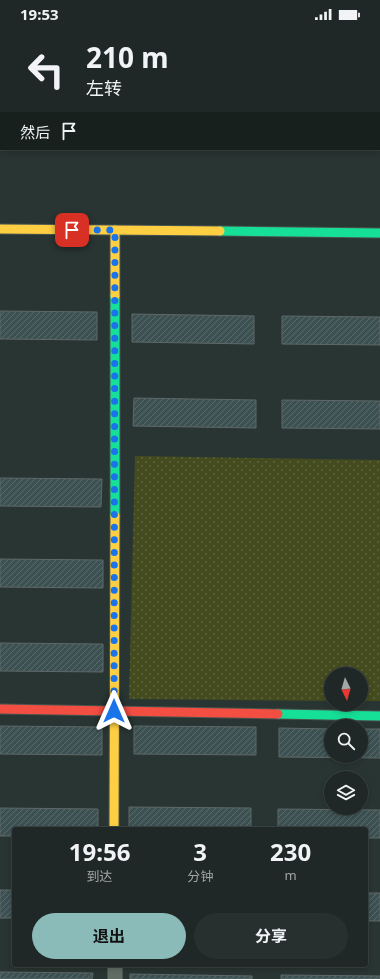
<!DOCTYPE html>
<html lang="zh">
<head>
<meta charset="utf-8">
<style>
  :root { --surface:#1f2826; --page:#27302e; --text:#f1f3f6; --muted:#a1a6a7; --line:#3c4443; --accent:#8bbbb9 }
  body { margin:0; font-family:"Noto Sans","Noto Sans SC",sans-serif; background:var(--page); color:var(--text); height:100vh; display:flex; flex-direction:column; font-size:15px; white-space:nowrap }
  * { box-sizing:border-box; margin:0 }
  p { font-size:13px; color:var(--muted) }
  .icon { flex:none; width:22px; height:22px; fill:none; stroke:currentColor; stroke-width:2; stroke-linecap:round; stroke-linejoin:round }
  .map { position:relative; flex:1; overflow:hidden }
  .panel { position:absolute; left:12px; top:799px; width:356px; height:140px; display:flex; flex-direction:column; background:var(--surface); border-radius:4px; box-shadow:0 2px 6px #0003,0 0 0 1px var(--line) }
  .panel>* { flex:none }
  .top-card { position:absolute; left:0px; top:0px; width:380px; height:122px; box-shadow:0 2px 6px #0003,0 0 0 1px var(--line); background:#1f2826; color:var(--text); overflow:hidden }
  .needle { width:26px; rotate:175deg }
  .tools { position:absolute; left:324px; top:639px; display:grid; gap:8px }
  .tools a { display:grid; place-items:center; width:44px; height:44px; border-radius:50%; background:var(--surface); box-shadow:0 2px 6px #0003,0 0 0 1px var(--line); font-size:20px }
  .pin { position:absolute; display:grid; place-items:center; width:34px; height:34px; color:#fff; margin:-17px; border-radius:8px; box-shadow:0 2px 6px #0006 }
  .me { position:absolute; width:44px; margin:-22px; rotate:0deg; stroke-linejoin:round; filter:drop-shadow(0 0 3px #0008) }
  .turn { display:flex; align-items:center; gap:14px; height:84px; padding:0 20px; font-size:18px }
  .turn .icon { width:52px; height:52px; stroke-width:2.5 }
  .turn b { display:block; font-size:28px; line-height:34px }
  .then { display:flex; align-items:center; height:38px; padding:0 20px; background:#0003; gap:8px; font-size:15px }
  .eta { display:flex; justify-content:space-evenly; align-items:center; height:68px; text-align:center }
  .eta b { font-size:24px; font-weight:700; line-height:28px }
  .action { display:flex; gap:8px; margin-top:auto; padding:8px 20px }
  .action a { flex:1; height:46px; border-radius:24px; background:var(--accent); color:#111; font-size:16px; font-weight:700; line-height:46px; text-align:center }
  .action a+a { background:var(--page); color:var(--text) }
  .status { display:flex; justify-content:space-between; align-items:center; height:28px; padding:0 20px; background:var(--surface); direction:ltr }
  .status svg { height:11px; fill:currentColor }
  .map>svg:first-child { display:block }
</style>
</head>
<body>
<div class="status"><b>19:53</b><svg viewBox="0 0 49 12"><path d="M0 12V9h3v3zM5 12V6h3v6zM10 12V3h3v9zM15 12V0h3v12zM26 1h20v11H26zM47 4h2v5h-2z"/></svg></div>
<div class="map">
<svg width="380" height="951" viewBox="0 0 380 951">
  <defs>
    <pattern id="grass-dots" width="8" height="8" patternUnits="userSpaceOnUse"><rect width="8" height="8" fill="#444b1e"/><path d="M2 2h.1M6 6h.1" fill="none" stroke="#5f663f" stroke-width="1.8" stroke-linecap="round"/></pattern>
    <pattern id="building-hatch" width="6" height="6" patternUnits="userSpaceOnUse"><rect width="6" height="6" fill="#3d5152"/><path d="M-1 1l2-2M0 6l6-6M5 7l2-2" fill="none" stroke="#596b6c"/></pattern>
  </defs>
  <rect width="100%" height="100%" fill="#293532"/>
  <path fill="url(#grass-dots)" d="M135,428L380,432V673H361V646H331V673L129,671Z"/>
  <path fill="url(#building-hatch)" stroke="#5e6968" d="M0,283L97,284V312L0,311Z
    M132,286L254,288V316L132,314Z
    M282,288L380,289V317L282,316Z
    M134,370L256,372V400L133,398Z
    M282,372L380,373V401L282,400Z
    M0,450L102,451L101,479L0,478Z
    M0,531L103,532V560L0,559Z
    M0,615L103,616V644L0,643Z
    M0,698L102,699V727L0,726Z
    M134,698L256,699V727L134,726Z
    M279,700L331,701V728H361V701H380V730L279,729Z
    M129,779L251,780V801H129Z
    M0,780L98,781V801H14V808H0Z
    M278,781L380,782V810H366V801H278Z
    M0,862H14V890H0Z
    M366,865H380V893H366Z
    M0,944L93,945L92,951H0Z
    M130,946L252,948V951H130Z
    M281,947L380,948V951H281Z"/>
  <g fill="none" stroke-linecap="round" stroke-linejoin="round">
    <g stroke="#495450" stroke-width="16">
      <path id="street" d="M115,937V951"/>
    </g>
    <g stroke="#495450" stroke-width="11">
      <path id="fast" d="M220,203L380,205
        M115,488V268
        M278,686L380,688"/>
    </g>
    <g stroke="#495450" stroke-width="11">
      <path id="slow" d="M0,201L220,203
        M115,268V202
        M114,801L115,488"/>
    </g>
    <g stroke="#495450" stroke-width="11">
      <path id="jam" d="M0,681L278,686"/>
    </g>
    <use href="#street" stroke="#616c65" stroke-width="14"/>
    <use href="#fast" stroke="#16e098" stroke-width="9"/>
    <use href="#slow" stroke="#ffcf43" stroke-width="9"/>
    <use href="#jam" stroke="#f24e42" stroke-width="9"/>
  </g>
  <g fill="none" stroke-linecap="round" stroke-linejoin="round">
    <path stroke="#1a73e8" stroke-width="7" stroke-dasharray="0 12.6" d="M72,202H115L114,683"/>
  </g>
</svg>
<div class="tools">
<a><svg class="needle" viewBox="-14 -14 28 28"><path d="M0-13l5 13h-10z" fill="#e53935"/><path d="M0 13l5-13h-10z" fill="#a1a6a7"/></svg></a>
<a><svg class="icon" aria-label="search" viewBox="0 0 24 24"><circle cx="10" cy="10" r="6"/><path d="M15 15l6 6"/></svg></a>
<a><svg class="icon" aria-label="layers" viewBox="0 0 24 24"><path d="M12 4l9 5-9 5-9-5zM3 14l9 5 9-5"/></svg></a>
</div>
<div class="pin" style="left:72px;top:202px;background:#d93025"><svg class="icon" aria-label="arrive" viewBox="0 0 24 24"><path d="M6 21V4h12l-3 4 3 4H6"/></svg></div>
<svg class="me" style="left:114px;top:683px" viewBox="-20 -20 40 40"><path d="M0-17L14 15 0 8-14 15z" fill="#1a73e8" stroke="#fff" stroke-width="4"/></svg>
<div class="top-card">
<div class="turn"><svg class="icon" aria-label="left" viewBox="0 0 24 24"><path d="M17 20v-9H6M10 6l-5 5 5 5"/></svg><div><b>210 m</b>左转</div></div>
<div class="then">然后<svg class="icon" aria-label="arrive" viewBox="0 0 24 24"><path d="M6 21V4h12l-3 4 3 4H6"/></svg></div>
</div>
<section class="panel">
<div class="eta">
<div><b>19:56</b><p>到达</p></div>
<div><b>3</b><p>分钟</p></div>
<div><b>230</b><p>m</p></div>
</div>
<div class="action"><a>退出</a><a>分享</a></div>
</section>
</div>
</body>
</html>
